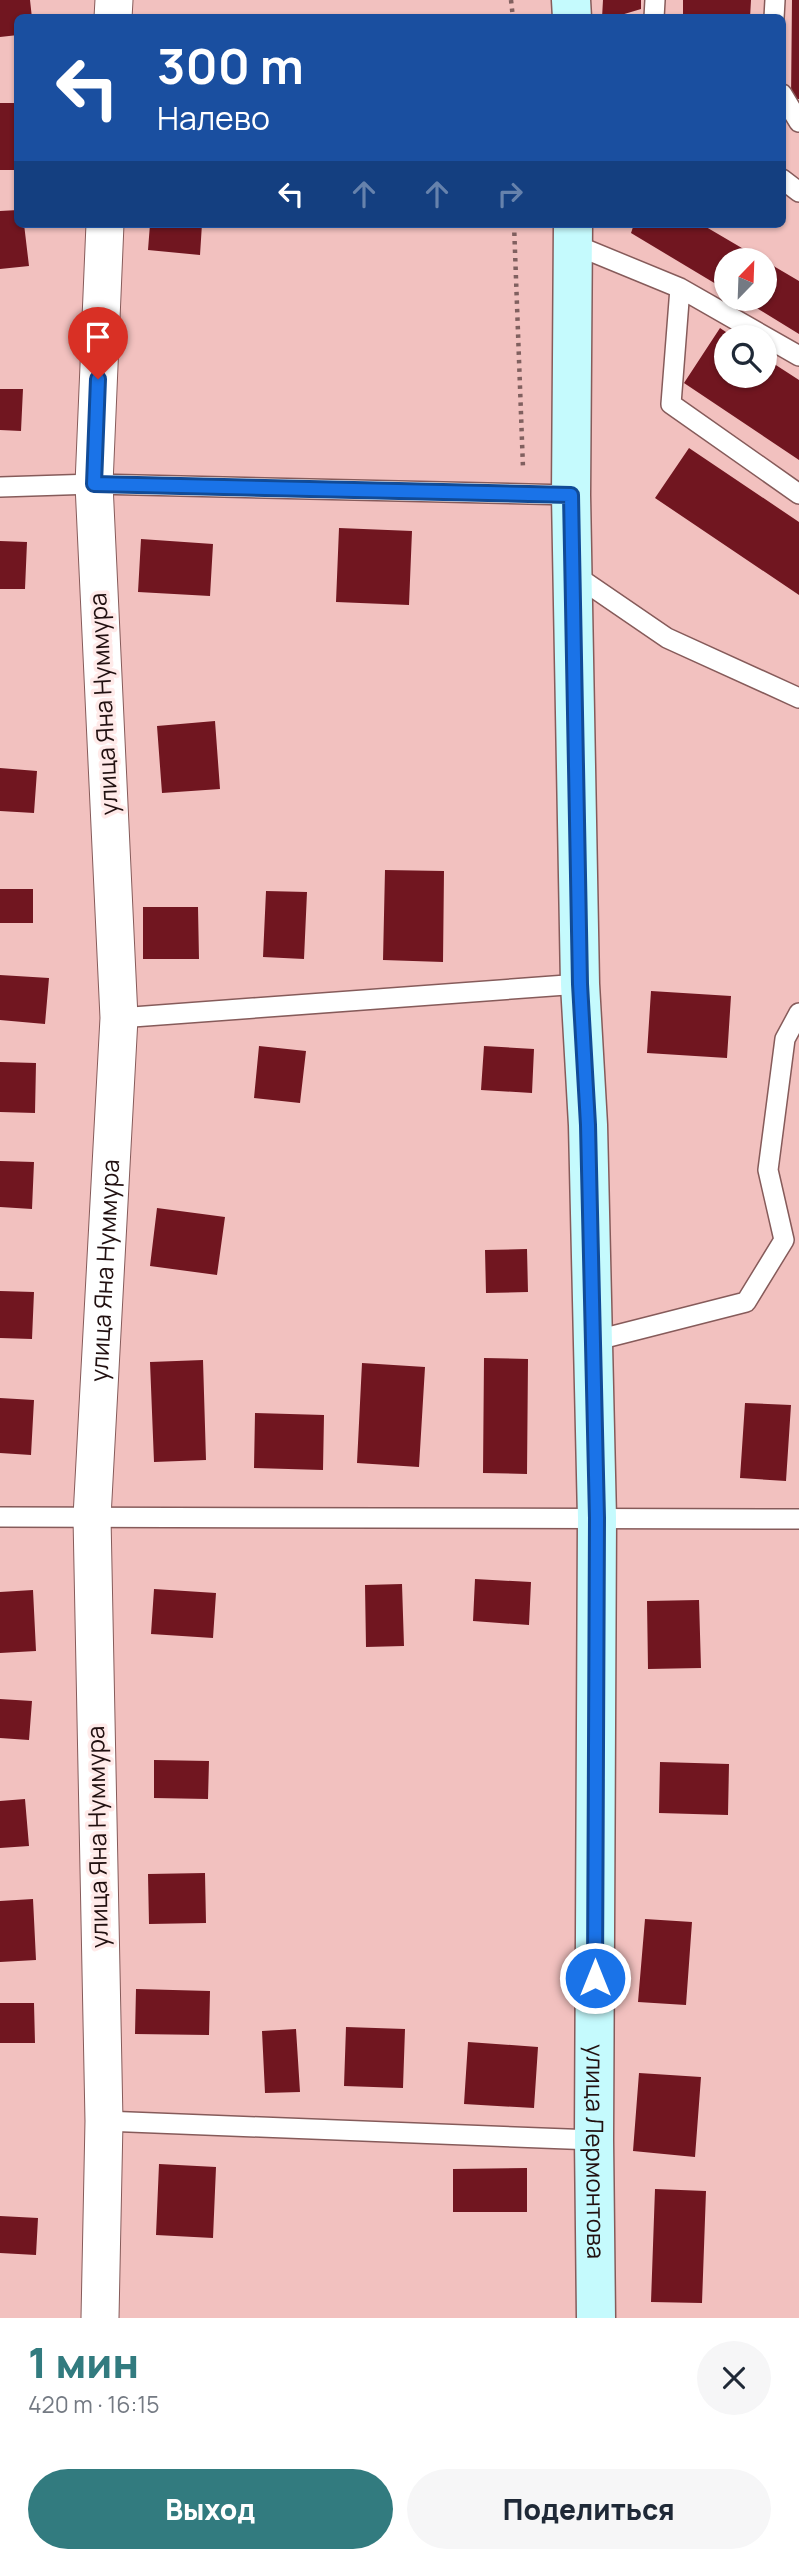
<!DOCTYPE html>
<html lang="ru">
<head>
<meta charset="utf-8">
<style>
  :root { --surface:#fff; --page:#f6f6f7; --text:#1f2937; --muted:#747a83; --accent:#327b7f }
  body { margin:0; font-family:Manrope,sans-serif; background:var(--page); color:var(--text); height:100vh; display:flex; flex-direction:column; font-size:26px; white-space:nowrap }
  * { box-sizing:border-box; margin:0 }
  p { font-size:23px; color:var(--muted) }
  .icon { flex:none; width:38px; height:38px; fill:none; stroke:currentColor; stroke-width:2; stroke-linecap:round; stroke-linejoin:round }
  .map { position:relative; height:2318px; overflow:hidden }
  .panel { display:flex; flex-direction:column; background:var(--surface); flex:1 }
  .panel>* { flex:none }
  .hud { position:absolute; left:14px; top:14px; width:772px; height:214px; border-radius:10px; box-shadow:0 2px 5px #0004; background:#1a4fa0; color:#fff; overflow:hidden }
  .needle { width:46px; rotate:23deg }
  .buttons { position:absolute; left:714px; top:248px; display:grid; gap:14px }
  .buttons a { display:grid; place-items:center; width:63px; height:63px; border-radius:50%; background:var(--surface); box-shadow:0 2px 5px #0004; font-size:35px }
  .pin { position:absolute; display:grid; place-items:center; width:60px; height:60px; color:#fff; margin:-72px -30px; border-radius:50% 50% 50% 0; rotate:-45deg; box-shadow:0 0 7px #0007 }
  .pin .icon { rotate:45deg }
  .me { position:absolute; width:77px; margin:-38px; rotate:0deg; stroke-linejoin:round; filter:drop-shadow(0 0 5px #0008) }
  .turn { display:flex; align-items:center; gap:24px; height:147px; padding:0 28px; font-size:32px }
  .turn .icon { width:91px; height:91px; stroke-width:2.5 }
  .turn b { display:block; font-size:49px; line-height:60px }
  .lanes { display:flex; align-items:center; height:66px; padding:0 28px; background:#0003; justify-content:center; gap:35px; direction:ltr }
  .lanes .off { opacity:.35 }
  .round { display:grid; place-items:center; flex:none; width:74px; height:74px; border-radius:37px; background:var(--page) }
  .summary { display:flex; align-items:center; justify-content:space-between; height:119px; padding:0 28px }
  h1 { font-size:42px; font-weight:800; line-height:52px; color:var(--accent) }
  .cta { display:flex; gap:14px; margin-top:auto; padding:14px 28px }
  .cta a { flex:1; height:80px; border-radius:42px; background:var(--accent); color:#fff; font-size:28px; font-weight:800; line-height:80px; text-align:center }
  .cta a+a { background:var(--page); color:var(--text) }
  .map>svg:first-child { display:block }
</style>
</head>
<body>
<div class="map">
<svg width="799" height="2318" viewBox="0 0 799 2318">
  <rect width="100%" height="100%" fill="#f2c1bf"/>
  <path fill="#711620" d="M0,0H30L32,18H18V35L0,37Z
    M603,0H641V9L611,18H602Z
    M683,0H751L750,18H683Z
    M792,0H799V99H791Z
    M0,103H18V170H0Z
    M18,210V224H24L29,266L0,269V211Z
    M150,224H202L200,255L148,250Z
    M634,224H701L764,261H726V290L631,233Z
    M765,261L799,281V334L742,299H765Z
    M720,328L735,338H726V376H765V358L799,380V460L684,383Z
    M0,389H23L21,431L0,430Z
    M689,448L799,522V595L655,498Z
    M339,528L412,531L409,605L336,602Z
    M141,539L213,544L210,596L138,592Z
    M0,541L27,542L25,589H0Z
    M215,721L220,789L162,793L157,726Z
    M0,768L37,771L34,813L0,811Z
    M385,870L444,871L443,962L383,960Z
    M0,889H33V923H0Z
    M266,891L307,892L304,959L263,957Z
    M143,907H198L199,959H143Z
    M0,975L49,978L45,1024L0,1020Z
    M651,991L731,996L727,1058L647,1053Z
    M259,1046L306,1051L300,1103L254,1098Z
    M484,1046L534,1049L532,1093L481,1090Z
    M0,1062L36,1063L35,1113L0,1112Z
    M0,1161L34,1162L32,1209L0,1207Z
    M157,1208L225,1217L217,1275L150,1266Z
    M527,1249L528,1292L486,1293L485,1250Z
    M0,1291L34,1292L32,1339L0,1338Z
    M484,1358L528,1359L527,1474L483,1473Z
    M203,1360L206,1460L154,1462L150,1362Z
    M362,1363L425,1367L419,1467L357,1463Z
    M0,1398L34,1400L31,1455L0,1453Z
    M745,1403L791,1405L786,1481L740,1478Z
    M255,1413L324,1415L323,1470L254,1468Z
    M475,1579L531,1582L529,1625L473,1621Z
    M402,1584L404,1646L366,1647L365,1585Z
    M154,1589L216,1593L213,1638L151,1634Z
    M33,1590L36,1651L0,1653V1592Z
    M699,1600L701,1668L648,1669L647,1601Z
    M0,1699L32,1701L29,1740L0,1738Z
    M154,1760L209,1761L208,1799L154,1798Z
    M660,1762L729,1764L728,1815L659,1813Z
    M25,1799L29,1846L0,1848V1801Z
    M205,1873L206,1923L149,1924L148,1874Z
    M33,1899L36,1960L0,1962V1901Z
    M645,1919L692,1922L686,2005L638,2002Z
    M136,1989L210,1991L209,2035L135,2034Z
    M0,2003H34L35,2043H0Z
    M346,2027L405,2029L403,2088L344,2086Z
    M296,2029L300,2092L265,2093L262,2031Z
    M468,2042L538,2047L534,2108L464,2104Z
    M639,2073L701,2077L695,2157L633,2151Z
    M159,2164L216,2167L213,2238L156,2235Z
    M527,2168V2212H453V2169Z
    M655,2189L706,2191L702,2303L651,2302Z
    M0,2216L38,2218L36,2255L0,2253Z"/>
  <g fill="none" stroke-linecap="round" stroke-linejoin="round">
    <g stroke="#865b5a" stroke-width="22">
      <path id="lane" d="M654,18L655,0
        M774,18L775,0
        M782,94L799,122
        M782,179L799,192
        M573,244L680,288L799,356
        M680,288L671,404L799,494
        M0,487L94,484L571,495
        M572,573L667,638L799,698
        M119,1018L580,984
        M593,1341L746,1302L784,1240L768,1170L785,1039L799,1013
        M0,1517L799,1519
        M104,2121L594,2140"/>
    </g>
    <g stroke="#865b5a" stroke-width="39">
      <g id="street">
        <path d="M113,18L114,0"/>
        <path id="s1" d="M100,2318L104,2121L92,1517L119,1018L94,484L105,224"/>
      </g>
    </g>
    <g stroke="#865b5a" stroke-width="41">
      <g id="secondary">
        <path d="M571,0L572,18"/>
        <path id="s2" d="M573,224L571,495L580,984L588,1125L597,1518L594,2140L596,2318"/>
      </g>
    </g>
    <path stroke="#80605f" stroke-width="4.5" stroke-dasharray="3.5 5" stroke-linecap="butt" d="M511,0L513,18
      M514,224L523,468"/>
    <use href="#lane" stroke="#fff" stroke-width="19"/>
    <use href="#street" stroke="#fff" stroke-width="37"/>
    <use href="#secondary" stroke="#c5fafd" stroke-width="38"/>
  </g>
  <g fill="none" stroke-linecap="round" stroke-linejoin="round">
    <g stroke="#114b97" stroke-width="18">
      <path id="route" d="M98,379L94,484L571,495L580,984L588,1125L597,1518L595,1978"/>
    </g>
    <use href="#route" stroke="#1a73e8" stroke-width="12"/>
  </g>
  <g text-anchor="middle" stroke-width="7" stroke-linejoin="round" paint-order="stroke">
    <g font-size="24" fill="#211010" stroke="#ffeae9">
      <text transform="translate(104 704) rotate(-93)" y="8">улица Яна Нуммура</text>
      <text dy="8" stroke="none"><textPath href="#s1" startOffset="1048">улица Яна Нуммура</textPath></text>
      <text transform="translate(98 1837) rotate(-91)" y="8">улица Яна Нуммура</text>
      <text dy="8" stroke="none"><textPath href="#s2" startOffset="1928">улица Лермонтова</textPath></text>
    </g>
  </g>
</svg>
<div class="buttons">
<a><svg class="needle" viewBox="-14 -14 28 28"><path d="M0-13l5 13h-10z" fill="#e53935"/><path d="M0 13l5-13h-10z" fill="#747a83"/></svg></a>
<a><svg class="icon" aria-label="search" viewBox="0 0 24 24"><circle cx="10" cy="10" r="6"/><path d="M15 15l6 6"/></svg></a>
</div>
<div class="pin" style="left:98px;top:379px;background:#d93025"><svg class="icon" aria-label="arrive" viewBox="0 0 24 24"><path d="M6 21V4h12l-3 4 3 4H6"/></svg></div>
<svg class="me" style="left:595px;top:1978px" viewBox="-20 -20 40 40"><circle r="17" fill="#1a73e8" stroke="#fff" stroke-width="3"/><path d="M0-11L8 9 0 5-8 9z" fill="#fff"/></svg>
<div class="hud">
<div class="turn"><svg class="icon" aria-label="left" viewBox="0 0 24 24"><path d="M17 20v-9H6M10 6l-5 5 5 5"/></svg><div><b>300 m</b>Налево</div></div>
<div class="lanes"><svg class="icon" aria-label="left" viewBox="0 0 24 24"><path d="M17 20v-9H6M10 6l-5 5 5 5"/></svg><svg class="icon off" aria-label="ahead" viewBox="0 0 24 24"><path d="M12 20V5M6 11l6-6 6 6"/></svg><svg class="icon off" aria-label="ahead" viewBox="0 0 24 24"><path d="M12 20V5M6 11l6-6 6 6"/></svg><svg class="icon off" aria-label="right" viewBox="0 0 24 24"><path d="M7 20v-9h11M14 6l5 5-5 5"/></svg></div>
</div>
</div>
<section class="panel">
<div class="summary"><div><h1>1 мин</h1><p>420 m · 16:15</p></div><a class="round"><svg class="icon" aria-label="close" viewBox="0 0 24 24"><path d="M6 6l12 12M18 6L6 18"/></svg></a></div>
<div class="cta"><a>Выход</a><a>Поделиться</a></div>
</section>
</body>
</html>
